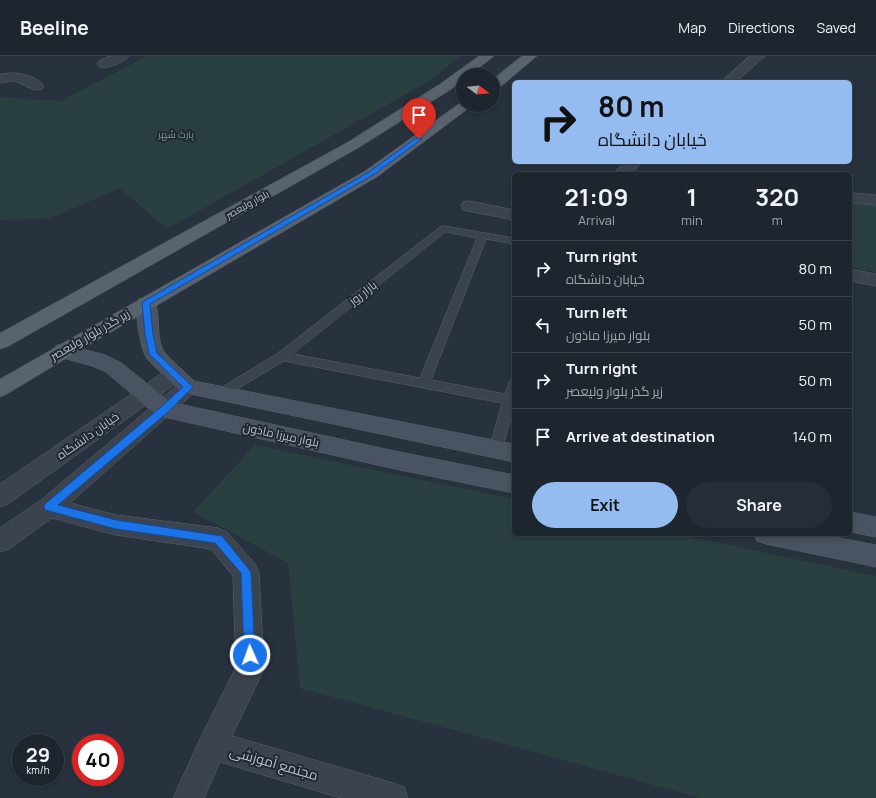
<!DOCTYPE html>
<html lang="en">
<head>
<meta charset="utf-8">
<style>
  :root { --surface:#1d262e; --page:#252e36; --text:#f1f3f6; --muted:#a0a5aa; --line:#3b434a; --accent:#95bcf0 }
  body { margin:0; font-family:Manrope,Cairo,sans-serif; background:var(--page); color:var(--text); height:100vh; display:flex; flex-direction:column; font-size:15px; white-space:nowrap }
  * { box-sizing:border-box; margin:0 }
  p { font-size:13px; color:var(--muted) }
  .icon { flex:none; width:22px; height:22px; fill:none; stroke:currentColor; stroke-width:2; stroke-linecap:round; stroke-linejoin:round }
  .map { position:relative; flex:1; overflow:hidden }
  .details { position:absolute; left:512px; top:116px; width:340px; height:364px; display:flex; flex-direction:column; background:var(--surface); border-radius:6px; box-shadow:0 2px 6px #0003,0 0 0 1px var(--line) }
  .details>* { flex:none }
  .banner { position:absolute; left:512px; top:24px; width:340px; height:84px; border-radius:6px; box-shadow:0 2px 6px #0003,0 0 0 1px var(--line); background:#95bcf0; color:#111; overflow:hidden }
  .needle { width:26px; rotate:106deg }
  .buttons { position:absolute; left:456px; top:12px; display:grid; gap:8px }
  .buttons a { display:grid; place-items:center; width:44px; height:44px; border-radius:50%; background:var(--surface); box-shadow:0 2px 6px #0003,0 0 0 1px var(--line); font-size:20px }
  .speed { position:absolute; left:12px; top:678px; display:flex; gap:8px; font-size:20px; font-weight:700; text-align:center }
  .speed>* { display:grid; place-content:center; width:52px; height:52px; border-radius:50%; background:var(--surface); box-shadow:0 2px 6px #0003,0 0 0 1px var(--line); line-height:1 }
  .speed small { font-size:10px; font-weight:400 }
  .speed .limit { border:6px solid #d22; background:#fff; color:#111 }
  .pin { position:absolute; display:grid; place-items:center; width:34px; height:34px; color:#fff; margin:-41px -17px; border-radius:50% 50% 50% 0; rotate:-45deg; box-shadow:0 0 4px #0007 }
  .pin .icon { rotate:45deg }
  .me { position:absolute; width:44px; margin:-22px; rotate:358deg; stroke-linejoin:round; filter:drop-shadow(0 0 3px #0008) }
  .turn { display:flex; align-items:center; gap:14px; height:84px; padding:0 20px; font-size:18px }
  .turn .icon { width:52px; height:52px; stroke-width:2.5 }
  .turn b { display:block; font-size:28px; line-height:34px }
  .eta { display:flex; justify-content:space-evenly; align-items:center; height:68px; text-align:center }
  .eta b { font-size:24px; font-weight:700; line-height:28px }
  .action { display:flex; gap:8px; margin-top:auto; padding:8px 20px }
  .action a { flex:1; height:46px; border-radius:24px; background:var(--accent); color:#111; font-size:16px; font-weight:700; line-height:46px; text-align:center }
  .action a+a { background:var(--page); color:var(--text) }
  ul { padding:0; list-style:none }
  li { display:flex; align-items:center; gap:12px; height:56px; padding:0 20px; border-top:1px solid var(--line) }
  li div { flex:1 }
  li b { display:block; font-size:15px }
  li em { font-style:normal }
  header { display:flex; align-items:center; gap:24px; box-sizing:border-box; height:56px; padding:0 20px; background:var(--surface); border-bottom:1px solid var(--line) }
  header strong { font-size:19px }
  nav { display:flex; gap:22px; margin-inline-start:auto; font-size:14px }
  .map>svg:first-child { display:block }
</style>
</head>
<body>
<header>
<strong>Beeline</strong>
<nav><a>Map</a><a>Directions</a><a>Saved</a></nav>
</header>
<div class="map">
<svg width="876" height="742" viewBox="0 0 876 742">
  <rect width="100%" height="100%" fill="#27323e"/>
  <path fill="#2a3f40" d="M147,0H460L431,24L167,173L120,132L51,162L0,164V41L61,45Z
    M850,148H876V216L850,211Z
    M255,389L514,443V478H677L876,520V742H701L300,632L288,507L193,456Z"/>
  <g fill="none" stroke-linecap="round" stroke-linejoin="round">
    <g stroke="#59626c" stroke-width="1">
      <path id="service" d="M444,170L514,182V188L486,183L431,324L505,338L510,324L514,322V351L501,398L496,399L491,398L489,394L502,347L284,305L224,341L220,343L216,341L214,338L216,335L278,297L440,171ZM446,176L477,182L420,322L293,298Z"/>
    </g>
    <g stroke="#59626c" stroke-width="1">
      <path id="minor" d="M111,0H129C123,7 108,13 99,11L97,8L99,5Z
        M750,0H765L736,26H721Z
        M10,17C21,17 37,20 44,30L42,33L37,34L32,33L15,25L0,27V19Z
        M626,106H643L631,118H613Z
        M850,137L876,139V149L850,147Z
        M469,145L514,154V164L463,154L461,150L463,146Z
        M850,213L876,218V230L850,225Z"/>
    </g>
    <g stroke="#59626c" stroke-width="1">
      <path id="tertiary" d="M175,311L182,313L185,318L182,323L8,448L0,451V428L168,313Z
        M188,323L195,326L199,331L195,336L70,447L116,459L218,472L227,476L255,508L259,516L264,613L232,680L393,727L404,731L408,742H341L220,706L204,742H173L202,679L236,611L233,520L211,493L116,479L52,462L9,493L0,496V472L41,444L181,326Z"/>
    </g>
    <g stroke="#59626c" stroke-width="1">
      <path id="secondary" d="M146,241L153,243C162,257 155,278 163,294C167,301 187,318 194,325L514,388V406L181,336L147,303C140,292 133,253 139,243Z
        M63,288L105,299L120,306L170,346L395,395L514,419V437L395,413L164,361L156,359L106,316L92,310L56,300L53,295L56,290Z
        M850,456L876,461V481L850,476Z
        M754,478H820L876,489V511L766,488L757,485Z"/>
    </g>
    <g stroke="#444d57" stroke-width="1">
      <path id="primary" d="M479,0H494L470,19H463V24L450,34L358,92L7,291L0,293V277L348,86L440,28Z
        M522,0H537L498,33L493,34V23Z
        M463,45V49H473L377,121L70,300L7,338L0,341V323L365,115Z"/>
    </g>
    <use href="#service" fill="#3b444e" fill-rule="evenodd"/>
    <use href="#minor" fill="#3b444e" fill-rule="evenodd"/>
    <use href="#tertiary" fill="#3b444e" fill-rule="evenodd"/>
    <use href="#secondary" fill="#495361" fill-rule="evenodd"/>
    <use href="#primary" fill="#59636e" fill-rule="evenodd"/>
  </g>
  <path fill="#1a73e8" stroke="#114b97" d="M416,82L422,83L373,119L150,248L153,278L157,297L193,331L168,356L58,449L116,464L222,480L251,516L255,599L254,603L250,605L246,603L244,599L241,517L215,487L116,473L49,455L45,454L44,451L45,448L161,351L183,331L149,298L145,278L142,247L144,245L369,116Z"/>
  <g text-anchor="middle" stroke-width="4" stroke-linejoin="round" paint-order="stroke">
    <g font-size="10" fill="#779c7f" stroke="#202933">
      <text x="176" y="82">پارک شهر</text>
    </g>
    <g font-size="10" fill="#b7bfc9" stroke="#202933">
      <text transform="translate(247 148) rotate(-29)" y="4">بلوار ولیعصر</text>
    </g>
    <g font-size="12" fill="#b7bfc9" stroke="#202933">
      <text transform="translate(363 237) rotate(-38)" y="4">بازار روز</text>
      <text transform="translate(90 279) rotate(-30)" y="4">زیر گذر بلوار ولیعصر</text>
      <text transform="translate(281 379) rotate(12)" y="4">بلوار میرزا ماذون</text>
      <text transform="translate(88 380) rotate(-35)" y="4">خیابان دانشگاه</text>
    </g>
    <g font-size="14" fill="#b7bfc9" stroke="#202933">
      <text transform="translate(274 707) rotate(16)" y="5">مجتمع آموزشی</text>
    </g>
  </g>
</svg>
<div class="buttons">
<a><svg class="needle" viewBox="-14 -14 28 28"><path d="M0-13l5 13h-10z" fill="#e53935"/><path d="M0 13l5-13h-10z" fill="#a0a5aa"/></svg></a>
</div>
<div class="speed"><div>29<small>km/h</small></div><div class="limit">40</div></div>
<div class="pin" style="left:419px;top:83px;background:#d93025"><svg class="icon" aria-label="arrive" viewBox="0 0 24 24"><path d="M6 21V4h12l-3 4 3 4H6"/></svg></div>
<svg class="me" style="left:250px;top:599px" viewBox="-20 -20 40 40"><circle r="17" fill="#1a73e8" stroke="#fff" stroke-width="3"/><path d="M0-11L8 9 0 5-8 9z" fill="#fff"/></svg>
<div class="banner">
<div class="turn"><svg class="icon" aria-label="right" viewBox="0 0 24 24"><path d="M7 20v-9h11M14 6l5 5-5 5"/></svg><div><b>80 m</b>خیابان دانشگاه</div></div>
</div>
<section class="details">
<div class="eta">
<div><b>21:09</b><p>Arrival</p></div>
<div><b>1</b><p>min</p></div>
<div><b>320</b><p>m</p></div>
</div>
<ul>
<li><svg class="icon" aria-label="right" viewBox="0 0 24 24"><path d="M7 20v-9h11M14 6l5 5-5 5"/></svg><div><b>Turn right</b><p>خیابان دانشگاه</p></div><em>80 m</em></li>
<li><svg class="icon" aria-label="left" viewBox="0 0 24 24"><path d="M17 20v-9H6M10 6l-5 5 5 5"/></svg><div><b>Turn left</b><p>بلوار میرزا ماذون</p></div><em>50 m</em></li>
<li><svg class="icon" aria-label="right" viewBox="0 0 24 24"><path d="M7 20v-9h11M14 6l5 5-5 5"/></svg><div><b>Turn right</b><p>زیر گذر بلوار ولیعصر</p></div><em>50 m</em></li>
<li><svg class="icon" aria-label="arrive" viewBox="0 0 24 24"><path d="M6 21V4h12l-3 4 3 4H6"/></svg><div><b>Arrive at destination</b></div><em>140 m</em></li>
</ul>
<div class="action"><a>Exit</a><a>Share</a></div>
</section>
</div>
</body>
</html>
